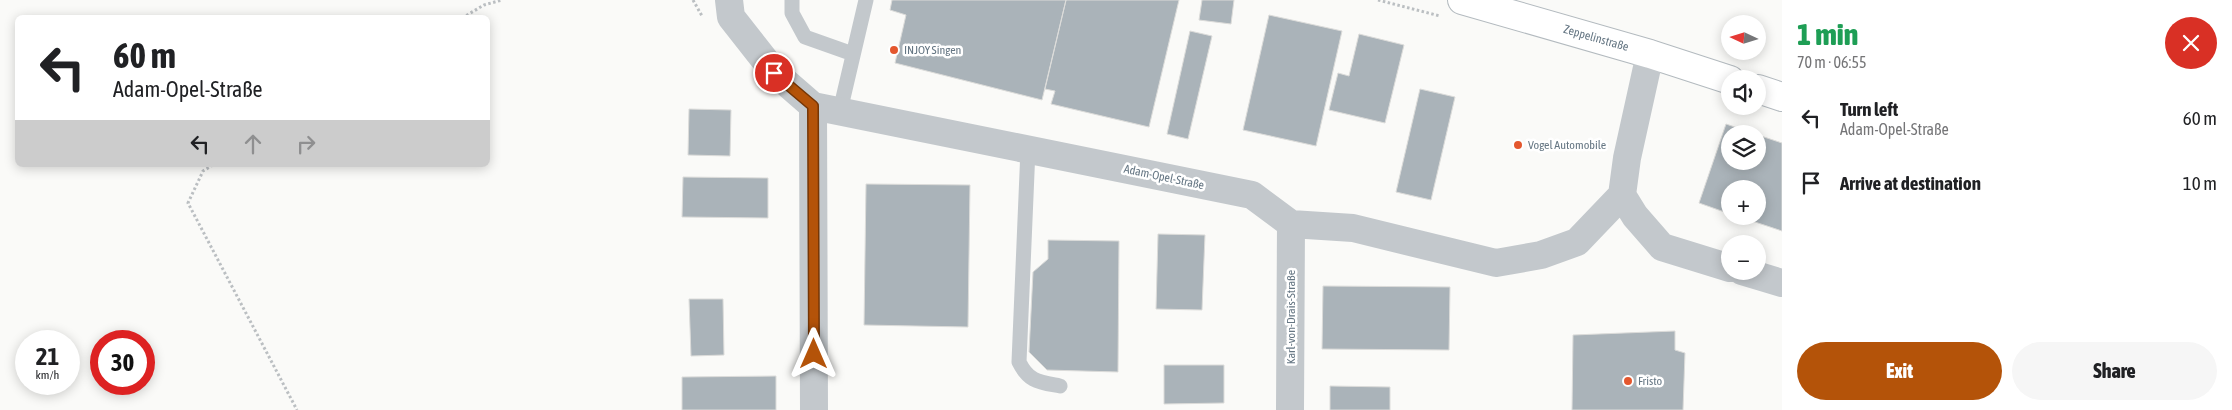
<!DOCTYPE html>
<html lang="en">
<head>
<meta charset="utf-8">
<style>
  :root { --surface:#fff; --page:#f6f6f6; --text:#202124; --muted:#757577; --accent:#b45309 }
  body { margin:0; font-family:"Asap Condensed",sans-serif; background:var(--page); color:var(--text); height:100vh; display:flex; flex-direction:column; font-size:19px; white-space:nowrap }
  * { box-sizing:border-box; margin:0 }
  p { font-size:16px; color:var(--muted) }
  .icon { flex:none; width:28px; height:28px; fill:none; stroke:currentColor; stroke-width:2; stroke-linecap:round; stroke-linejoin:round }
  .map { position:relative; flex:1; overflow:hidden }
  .sheet { display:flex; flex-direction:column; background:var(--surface); width:450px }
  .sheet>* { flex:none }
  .hud { position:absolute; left:15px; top:15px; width:475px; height:152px; border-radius:8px; box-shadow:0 2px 12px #0003; background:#fff; color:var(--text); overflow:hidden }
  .needle { width:32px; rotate:274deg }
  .fabs { position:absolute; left:1721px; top:15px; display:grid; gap:10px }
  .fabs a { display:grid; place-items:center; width:45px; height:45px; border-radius:50%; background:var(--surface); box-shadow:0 2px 12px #0003; font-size:25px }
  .speed { position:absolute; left:15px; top:330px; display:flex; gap:10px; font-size:25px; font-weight:700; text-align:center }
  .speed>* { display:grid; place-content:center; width:65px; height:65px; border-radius:50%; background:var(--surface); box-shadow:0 2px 12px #0003; line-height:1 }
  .speed small { font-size:12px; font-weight:400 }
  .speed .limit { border:8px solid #d22; background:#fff; color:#111 }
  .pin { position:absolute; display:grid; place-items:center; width:42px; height:42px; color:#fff; margin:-21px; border:2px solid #fff; border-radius:50%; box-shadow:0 1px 5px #0007 }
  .me { position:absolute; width:55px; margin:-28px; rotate:0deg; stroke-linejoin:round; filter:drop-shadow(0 0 4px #0008) }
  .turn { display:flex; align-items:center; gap:18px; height:105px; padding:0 15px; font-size:22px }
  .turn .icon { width:65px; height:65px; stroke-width:2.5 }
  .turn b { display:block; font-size:35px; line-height:42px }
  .lanes { display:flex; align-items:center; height:48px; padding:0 15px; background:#0003; justify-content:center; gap:25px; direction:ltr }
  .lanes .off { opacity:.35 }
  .round { display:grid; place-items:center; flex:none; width:52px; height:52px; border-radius:26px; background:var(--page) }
  .headline { display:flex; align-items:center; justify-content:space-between; height:85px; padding:0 15px }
  h1 { font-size:30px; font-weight:800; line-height:38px; color:#1e9e55 }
  .primary-button { display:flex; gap:10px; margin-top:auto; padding:10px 15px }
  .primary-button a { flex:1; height:58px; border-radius:30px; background:var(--accent); color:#fff; font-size:20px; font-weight:800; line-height:58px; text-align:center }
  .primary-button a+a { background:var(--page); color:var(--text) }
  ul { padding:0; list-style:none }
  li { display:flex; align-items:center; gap:15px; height:65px; padding:0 15px }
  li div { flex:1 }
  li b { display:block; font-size:19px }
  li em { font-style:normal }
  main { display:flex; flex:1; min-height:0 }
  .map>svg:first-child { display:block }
</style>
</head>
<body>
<main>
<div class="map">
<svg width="1782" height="410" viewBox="0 0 1782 410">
  <rect width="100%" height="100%" fill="#fafaf8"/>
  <path fill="#aab3b9" stroke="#dcdcda" d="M892,0H1066L1042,100L895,63L906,15L890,10Z
    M1066,0H1179L1149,127L1051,104L1055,91L1045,89Z
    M1202,0H1234L1231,24L1199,20Z
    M1269,15L1342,31L1316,146L1243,130Z
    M1190,31L1212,36L1188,139L1167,134Z
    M1359,34L1404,45L1385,123L1329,110L1338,73L1349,76Z
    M1420,89L1455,97L1431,200L1396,192Z
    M689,109L731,110L730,156L688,155Z
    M1726,124L1755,134H1730V161H1758V135L1782,143V231L1737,216H1758V189H1730V214L1699,203Z
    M683,177L768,178V218L682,217Z
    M866,184L970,185L968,327L864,325Z
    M1158,234L1205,235L1202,310L1156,309Z
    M1048,240L1119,241L1118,372L1047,370L1029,352L1033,272L1048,259Z
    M1323,286L1450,287L1449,350L1322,349Z
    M689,299H723L724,355L691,356Z
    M1675,331V350L1685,353L1683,410H1572L1573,335Z
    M1164,365H1224V403L1164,404Z
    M776,376V410H682V377Z
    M1330,386L1390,387V410H1330Z"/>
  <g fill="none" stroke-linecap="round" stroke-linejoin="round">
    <g stroke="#b3babf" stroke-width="30">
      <path id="secondary" d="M1462,0L1650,54L1730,80
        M1758,89L1782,97"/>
    </g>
    <path stroke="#bbbfc2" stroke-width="3" stroke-dasharray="2.5 2.5" stroke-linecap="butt" d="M693,0L702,16
      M1378,0L1440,16
      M462,18L484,5L502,0
      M213,165L203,171L188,203L297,410"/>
    <path stroke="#c3c8cc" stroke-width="15" d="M792,0V13L805,37L853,54
      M840,111L866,0
      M1028,149L1019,362C1029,382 1039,382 1060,386"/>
    <path stroke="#c3c8cc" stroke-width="28" d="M729,0L731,17L775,73L813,106L1252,195L1291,224L1353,228L1496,263L1541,255L1577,242L1622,195
      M1650,54L1627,158L1622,195L1635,216L1662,247L1730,268
      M813,106L814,410
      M1742,271L1782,283
      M1290,410L1291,224"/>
    <use href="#secondary" stroke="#fff" stroke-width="28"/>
  </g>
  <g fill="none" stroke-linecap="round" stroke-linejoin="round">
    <g stroke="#753606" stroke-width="12">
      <path id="route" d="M774,73L813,106L814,354"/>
    </g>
    <use href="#route" stroke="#b45309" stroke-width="9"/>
  </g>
  <g fill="#e4572e" stroke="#fff" stroke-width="2">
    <circle cx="894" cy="50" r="5"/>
    <circle cx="1518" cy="145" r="5"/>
    <circle cx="1628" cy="381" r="5"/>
  </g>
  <g text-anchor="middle" stroke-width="5" stroke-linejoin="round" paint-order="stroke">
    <g font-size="12" fill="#657683" stroke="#fff">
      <text transform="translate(1596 38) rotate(16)" y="4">Zeppelinstraße</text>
      <text transform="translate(1164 177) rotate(12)" y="4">Adam-Opel-Straße</text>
      <text transform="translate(1291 317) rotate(-90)" y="4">Karl-von-Drais-Straße</text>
    </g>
    <g font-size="12" fill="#657683" stroke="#fff" text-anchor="start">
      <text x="904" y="54">INJOY Singen</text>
      <text x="1528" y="149">Vogel Automobile</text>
      <text x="1638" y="385">Fristo</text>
    </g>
  </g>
</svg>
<div class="fabs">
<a><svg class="needle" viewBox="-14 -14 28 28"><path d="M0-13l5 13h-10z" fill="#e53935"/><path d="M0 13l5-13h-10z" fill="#757577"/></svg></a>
<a><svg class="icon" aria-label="sound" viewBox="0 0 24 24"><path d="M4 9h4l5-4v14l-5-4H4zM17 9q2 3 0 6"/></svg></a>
<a><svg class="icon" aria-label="layers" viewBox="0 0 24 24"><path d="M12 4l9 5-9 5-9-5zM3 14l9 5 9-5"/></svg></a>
<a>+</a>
<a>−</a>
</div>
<div class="speed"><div>21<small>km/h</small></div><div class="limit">30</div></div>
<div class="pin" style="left:774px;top:73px;background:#d93025"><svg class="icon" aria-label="arrive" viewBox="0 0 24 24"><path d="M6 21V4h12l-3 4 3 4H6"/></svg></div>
<svg class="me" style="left:814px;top:354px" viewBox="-20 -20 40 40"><path d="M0-17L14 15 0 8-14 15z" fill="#b45309" stroke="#fff" stroke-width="4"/></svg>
<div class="hud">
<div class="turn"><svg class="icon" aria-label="left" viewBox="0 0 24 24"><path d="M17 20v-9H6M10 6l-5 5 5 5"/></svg><div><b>60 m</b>Adam-Opel-Straße</div></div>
<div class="lanes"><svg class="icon" aria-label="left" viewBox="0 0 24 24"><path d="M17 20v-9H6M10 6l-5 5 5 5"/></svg><svg class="icon off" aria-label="ahead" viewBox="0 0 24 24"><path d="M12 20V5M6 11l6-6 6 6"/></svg><svg class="icon off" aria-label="right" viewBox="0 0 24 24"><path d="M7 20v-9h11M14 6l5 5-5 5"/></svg></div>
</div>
</div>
<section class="sheet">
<div class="headline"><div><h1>1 min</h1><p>70 m · 06:55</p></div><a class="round" style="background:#d93025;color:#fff"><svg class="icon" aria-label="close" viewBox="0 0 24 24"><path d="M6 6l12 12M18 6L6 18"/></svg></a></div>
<ul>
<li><svg class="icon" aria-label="left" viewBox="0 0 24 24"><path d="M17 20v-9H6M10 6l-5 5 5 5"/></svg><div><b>Turn left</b><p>Adam-Opel-Straße</p></div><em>60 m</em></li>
<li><svg class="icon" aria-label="arrive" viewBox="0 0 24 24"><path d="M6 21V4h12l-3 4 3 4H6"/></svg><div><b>Arrive at destination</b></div><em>10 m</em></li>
</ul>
<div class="primary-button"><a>Exit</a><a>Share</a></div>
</section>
</main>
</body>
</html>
